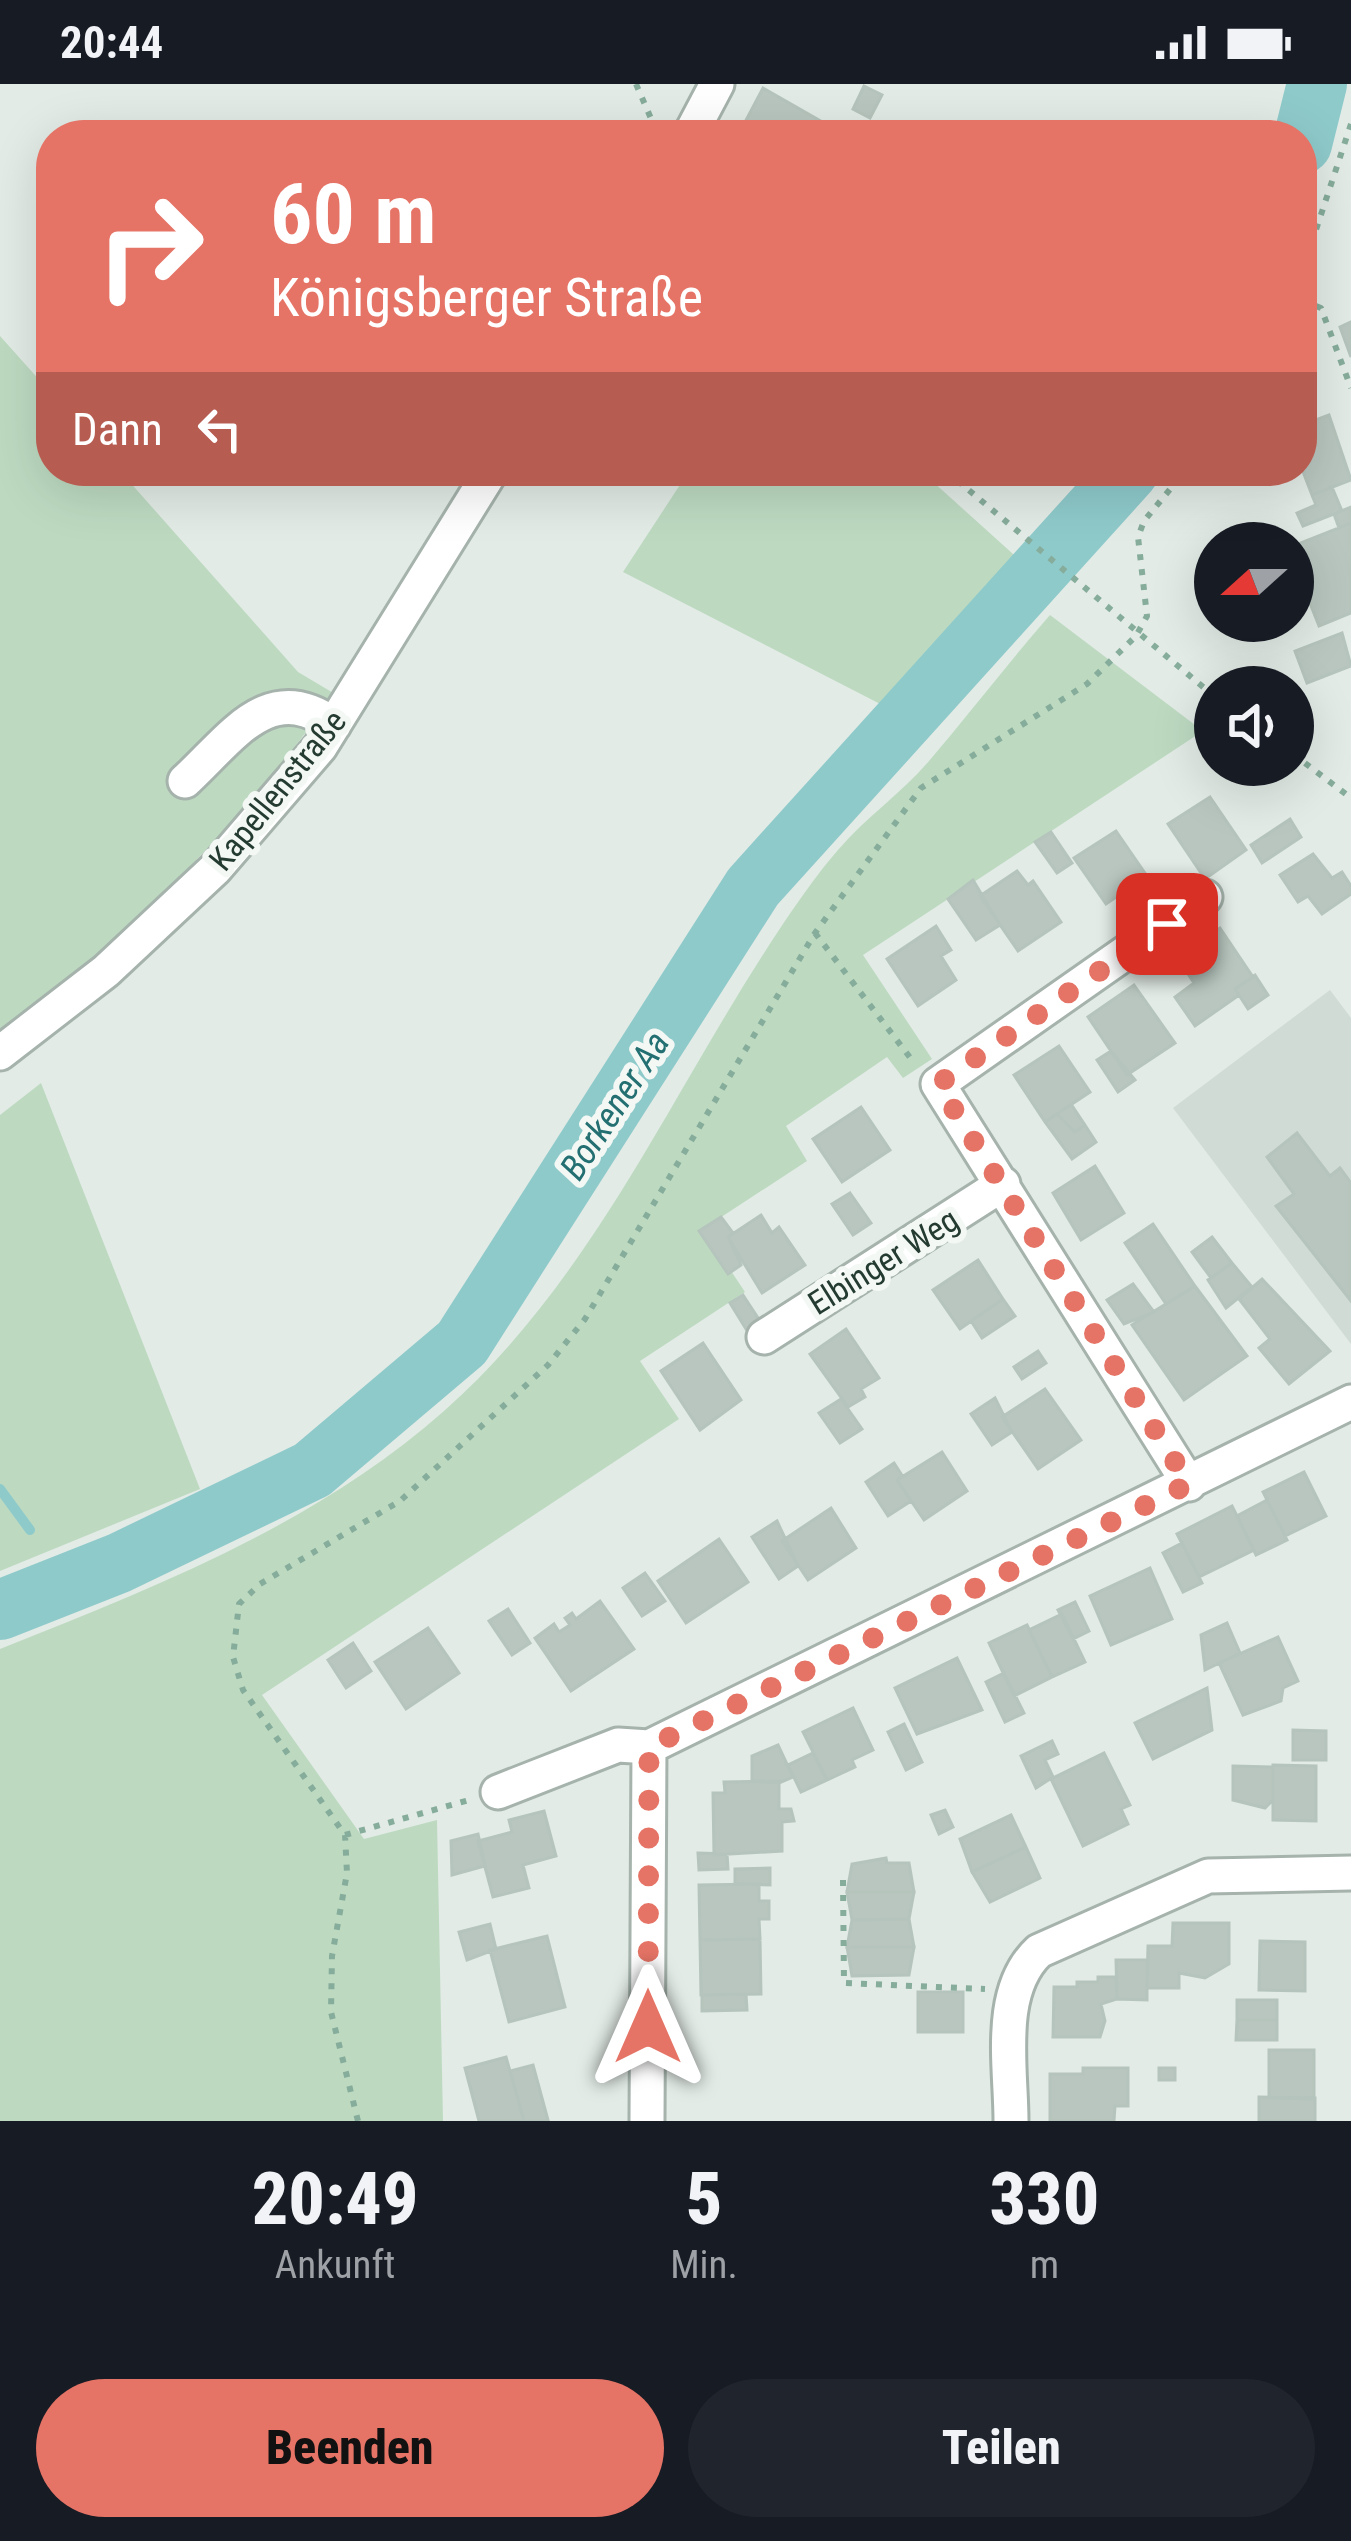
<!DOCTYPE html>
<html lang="de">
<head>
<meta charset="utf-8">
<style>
  :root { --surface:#171b24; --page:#20242c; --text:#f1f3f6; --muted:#9ea1a6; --accent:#e57466 }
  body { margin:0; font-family:"Roboto Condensed",sans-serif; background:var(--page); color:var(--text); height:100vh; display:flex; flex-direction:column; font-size:45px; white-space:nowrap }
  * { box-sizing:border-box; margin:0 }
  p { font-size:39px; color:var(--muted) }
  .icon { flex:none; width:66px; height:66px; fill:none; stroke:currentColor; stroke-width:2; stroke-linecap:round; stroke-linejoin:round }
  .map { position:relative; height:2037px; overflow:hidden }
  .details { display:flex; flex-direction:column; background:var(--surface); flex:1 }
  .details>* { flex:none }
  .top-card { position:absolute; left:36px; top:36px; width:1281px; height:366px; border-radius:48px; box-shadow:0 12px 48px #0002; background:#e57466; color:#fff; overflow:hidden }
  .needle { width:78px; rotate:249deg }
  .buttons { position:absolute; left:1194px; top:438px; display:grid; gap:24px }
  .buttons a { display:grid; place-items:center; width:120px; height:120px; border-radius:50%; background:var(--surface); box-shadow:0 12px 48px #0002; font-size:60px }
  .pin { position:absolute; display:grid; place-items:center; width:102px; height:102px; color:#fff; margin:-51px; border-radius:24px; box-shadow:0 6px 18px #0006 }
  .me { position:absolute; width:132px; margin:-66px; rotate:0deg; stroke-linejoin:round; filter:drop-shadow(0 0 9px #0008) }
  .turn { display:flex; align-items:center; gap:42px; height:252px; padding:0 36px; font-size:54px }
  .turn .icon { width:156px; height:156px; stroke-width:2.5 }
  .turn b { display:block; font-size:84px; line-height:102px }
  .then { display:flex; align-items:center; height:114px; padding:0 36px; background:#0003; gap:24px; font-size:45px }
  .eta { display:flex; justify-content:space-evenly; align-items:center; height:204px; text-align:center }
  .eta b { font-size:72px; font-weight:800; line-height:84px }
  .primary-button { display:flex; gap:24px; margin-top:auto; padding:24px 36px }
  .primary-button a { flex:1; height:138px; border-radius:72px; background:var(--accent); color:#111; font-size:48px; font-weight:800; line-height:138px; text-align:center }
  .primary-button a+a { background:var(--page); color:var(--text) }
  .status { display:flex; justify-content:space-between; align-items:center; height:84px; padding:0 60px; background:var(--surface); direction:ltr }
  .status svg { height:33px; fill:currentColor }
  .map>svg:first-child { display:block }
</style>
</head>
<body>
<div class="status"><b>20:44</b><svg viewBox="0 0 49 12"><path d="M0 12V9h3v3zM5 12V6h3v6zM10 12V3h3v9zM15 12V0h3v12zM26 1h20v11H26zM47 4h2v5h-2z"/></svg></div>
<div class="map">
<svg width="1351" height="2037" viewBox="0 0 1351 2037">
  <rect width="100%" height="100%" fill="#e2ebe6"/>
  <path fill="#d1dbd5" d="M1330,906L1351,934V1260L1173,1024Z"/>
  <path fill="#bddac1" d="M0,252L51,309V387H120L298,588L335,610C231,750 138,843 0,950Z
    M689,387H921L1024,480L888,624L623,488Z
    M1050,531L1203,647L863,871L932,975L903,994L887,973L786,1042L807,1077L703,1145L745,1208L640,1277L679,1335L262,1611L364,1755L437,1736L443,2037H0V1565C157,1502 315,1441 444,1327C594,1194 670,1010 779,846C797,819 817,790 838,766C865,734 902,709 929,677C970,629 1008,579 1050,531Z
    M41,999L200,1405L0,1487V1031Z"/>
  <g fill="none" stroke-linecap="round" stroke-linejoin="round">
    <path stroke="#8fcacb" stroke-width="10" d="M0,1405L30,1446"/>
    <path stroke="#8fcacb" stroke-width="60" d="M1302,60L1317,0
      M0,1526L119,1479L312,1386L462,1259L753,803L1129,387"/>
  </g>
  <path fill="#b8c6bf" stroke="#b5c4bc" stroke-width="3" d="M864,2L882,11L870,34L853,25Z
    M763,4L826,40L820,51H759L743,42Z
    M1351,238V273L1340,243Z
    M1329,331L1351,396L1312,411L1302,385V341Z
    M1263,387H1294L1268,398Z
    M1332,403L1342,427L1303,442L1297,429L1316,421L1312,411Z
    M1351,423V439L1339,444L1334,430Z
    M1351,439V529L1319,542L1293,476V462Z
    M1342,549L1351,582L1307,599L1295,567Z
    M1210,713L1246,766L1205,795L1168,740Z
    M1290,735L1301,753L1262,779L1251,761Z
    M1116,747L1147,792L1106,820L1074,774Z
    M1051,748L1072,779L1057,789L1035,758Z
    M1313,770L1332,794L1342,788L1351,802V810L1322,830L1308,812L1298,818L1280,791Z
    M1017,787L1028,801L1033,797L1061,838L1018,867L980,812Z
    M973,796L1000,841L976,856L948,815Z
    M936,842L951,866L941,872L956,896L918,922L887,875Z
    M1220,844L1253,893L1235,905L1239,911L1195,942L1175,913L1194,899L1177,873Z
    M1255,891L1268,911L1248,925L1235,905Z
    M1134,901L1175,959L1127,991L1088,933Z
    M1059,962L1090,1008L1045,1038L1014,991Z
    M1111,967L1135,996L1118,1008L1097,976Z
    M1071,1020L1085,1041L1075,1048L1057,1030Z
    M861,1023L890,1066L842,1098L813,1055Z
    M1057,1030L1075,1048L1085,1041L1096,1058L1072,1075L1045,1038Z
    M1297,1049L1330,1092L1340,1084L1351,1099V1217L1276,1122L1294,1110L1267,1073Z
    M1095,1082L1124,1129L1081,1156L1053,1109Z
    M850,1109L871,1139L853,1151L832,1120Z
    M761,1131L772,1149L779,1143L805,1181L762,1209L728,1153Z
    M721,1133L733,1149L728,1153L741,1181L728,1190L699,1147Z
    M1153,1140L1195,1202L1166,1220L1125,1159Z
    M1212,1153L1232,1179L1211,1194L1192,1168Z
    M978,1176L1003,1215L960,1245L933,1206Z
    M1232,1179L1252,1203L1226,1224L1208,1196Z
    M1262,1195L1330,1267L1289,1300L1259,1264L1270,1255L1239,1215Z
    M1133,1200L1154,1228L1124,1240L1107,1216Z
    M1195,1202L1247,1272L1184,1316L1132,1241Z
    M743,1211L760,1237L746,1245L730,1219Z
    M1003,1215L1015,1232L982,1254L971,1237Z
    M846,1245L879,1294L861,1305L865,1313L848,1323L810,1270Z
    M703,1259L741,1316L700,1346L661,1287Z
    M1038,1267L1046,1279L1022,1295L1014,1283Z
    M1045,1305L1081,1356L1038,1385L1002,1333Z
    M995,1314L1012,1348L992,1361L971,1330Z
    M841,1315L862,1345L840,1359L819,1329Z
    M942,1368L967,1407L924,1436L897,1396Z
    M894,1379L903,1393L897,1396L911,1417L888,1432L866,1398Z
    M1304,1388L1326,1432L1285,1452L1263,1408Z
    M1267,1416L1287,1456L1256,1471L1237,1432Z
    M1232,1422L1254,1466L1199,1493L1177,1450Z
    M831,1424L856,1464L808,1496L782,1457Z
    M777,1437L798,1482L779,1495L752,1453Z
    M719,1455L748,1498L686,1539L658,1497Z
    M1182,1459L1202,1499L1183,1508L1163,1469Z
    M1150,1484L1172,1535L1111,1561L1090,1512Z
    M645,1489L665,1517L642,1532L623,1504Z
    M600,1517L634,1565L571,1607L535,1554L554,1540L559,1548L570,1541L565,1534L572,1529L576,1535Z
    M1075,1518L1089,1547L1073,1555L1058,1526Z
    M508,1525L530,1559L512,1571L489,1537Z
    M1062,1530L1085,1578L1052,1593L1029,1546Z
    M1227,1539L1240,1569L1205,1586L1201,1551Z
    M1027,1541L1052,1593L1014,1612L989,1559Z
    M428,1544L459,1589L406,1625L375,1578Z
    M1278,1553L1298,1597L1283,1604L1281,1617L1243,1631L1219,1579Z
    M353,1559L371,1587L346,1604L328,1576Z
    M957,1574L982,1626L917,1650L895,1604Z
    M1004,1589L1024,1629L1005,1638L986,1598Z
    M1207,1604L1212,1646L1153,1675L1135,1639Z
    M853,1624L873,1666L852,1676L855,1683L827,1696L803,1648Z
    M904,1640L922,1678L906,1686L888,1648Z
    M1293,1646L1326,1647V1676H1293Z
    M1052,1657L1058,1670L1045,1676L1053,1693L1036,1704L1021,1672Z
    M778,1661L793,1693L779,1699L752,1697V1672Z
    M813,1669L827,1696L801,1708L788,1681Z
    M1104,1669L1130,1721L1121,1725L1128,1740L1083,1762L1051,1695Z
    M1273,1681L1316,1682V1737L1273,1736Z
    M1233,1682L1273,1683V1716L1265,1724L1233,1716Z
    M779,1697V1725H791L794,1737L782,1738V1767L714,1771L713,1709H725L724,1698Z
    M945,1726L953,1743L939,1750L931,1731Z
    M544,1727L556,1772L523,1781L529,1804L493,1813L478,1757L512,1748L509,1736Z
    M1011,1731L1026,1763L972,1788L960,1755Z
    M478,1750L485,1782L452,1791L451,1757Z
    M1026,1763L1040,1794L990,1818L972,1788Z
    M698,1769L727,1770L728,1785L699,1786Z
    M886,1774L887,1779H909L914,1808H847L852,1780Z
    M770,1784V1801L735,1800V1785Z
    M759,1800V1817H769V1835H759L760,1855L700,1856L699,1801Z
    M847,1808H914L909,1835L852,1836Z
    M909,1835L914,1863H847L852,1836Z
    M1173,1839H1229V1880L1205,1894L1179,1889V1904H1147L1148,1862H1172Z
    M490,1840L496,1865L467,1876L459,1848Z
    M547,1852L565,1923L509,1938L490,1866Z
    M760,1855L761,1910L701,1911L700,1856Z
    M1260,1857L1305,1858V1907L1259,1906Z
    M847,1863H914L909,1891L852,1892Z
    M1116,1876H1147V1916L1117,1915Z
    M1098,1893H1116L1117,1915L1101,1920L1105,1937L1100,1953H1053L1054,1903H1077V1898H1098Z
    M918,1908H963V1948H918Z
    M746,1910L747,1926L702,1927V1911Z
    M1237,1916H1277V1936H1237Z
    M1237,1936H1277V1956H1236Z
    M1269,1966H1314V2015L1269,2014Z
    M506,1973L524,2037H479L465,1984Z
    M533,1981L548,2036L545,2037H524L510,1987Z
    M1083,1984H1128V2022H1115L1114,2037H1050V1990H1083Z
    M1159,1984H1175V1996H1159Z
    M1259,2013L1315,2014V2037H1259Z"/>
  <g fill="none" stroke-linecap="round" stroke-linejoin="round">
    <g stroke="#a5b3ac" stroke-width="39">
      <path id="minor" d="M690,51L717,0
        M185,697C232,654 269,593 334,641
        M0,969L106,887L215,785L320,663L491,387
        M764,1253L1003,1100
        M1189,1400L938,1000L1205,813
        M498,1708L618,1661L649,1663L1351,1318
        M647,2037L649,1663
        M1011,2037C1011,1982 996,1907 1039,1867L1208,1792L1351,1789"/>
    </g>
    <path stroke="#86ac9b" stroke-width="6" stroke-dasharray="6 9" stroke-linecap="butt" d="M636,0L656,46
      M1302,188L1351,40
      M1302,217L1321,224L1351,304
      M946,387L1215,613
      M1293,670L1351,714
      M815,849L915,980
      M345,1751L469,1716
      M843,1796L844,1899L985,1905
      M358,2037L331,1928L332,1872L347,1789L345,1751L243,1606L233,1573L239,1520L260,1500L400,1417L548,1281L585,1235L815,849L921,704L1087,600L1136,552L1147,532L1138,453L1144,437L1185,387"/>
    <use href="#minor" stroke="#fff" stroke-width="33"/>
  </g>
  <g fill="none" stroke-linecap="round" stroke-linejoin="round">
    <path stroke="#e57466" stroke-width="21" stroke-dasharray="0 37.8" d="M648,1943L649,1663L1189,1400L938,1000L1167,840"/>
  </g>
  <g text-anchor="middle" stroke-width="12" stroke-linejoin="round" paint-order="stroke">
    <g font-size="33" fill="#243b31" stroke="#f3f8f5">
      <text transform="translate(277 706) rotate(-51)" y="12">Kapellenstraße</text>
      <text transform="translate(883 1177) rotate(-32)" y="12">Elbinger Weg</text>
    </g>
    <g font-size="36" font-style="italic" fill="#236f71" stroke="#f3f8f5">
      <text transform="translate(614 1021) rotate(-57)" y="13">Borkener Aa</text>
    </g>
  </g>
</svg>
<div class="buttons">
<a><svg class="needle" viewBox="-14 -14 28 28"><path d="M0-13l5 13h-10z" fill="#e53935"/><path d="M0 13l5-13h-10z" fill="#9ea1a6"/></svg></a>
<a><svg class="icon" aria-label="sound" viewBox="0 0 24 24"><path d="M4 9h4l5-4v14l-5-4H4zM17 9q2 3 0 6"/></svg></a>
</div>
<div class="pin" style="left:1167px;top:840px;background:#d93025"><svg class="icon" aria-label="arrive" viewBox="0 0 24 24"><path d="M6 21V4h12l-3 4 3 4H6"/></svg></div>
<svg class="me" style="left:648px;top:1943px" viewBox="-20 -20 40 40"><path d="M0-17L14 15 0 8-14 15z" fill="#e57466" stroke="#fff" stroke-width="4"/></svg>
<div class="top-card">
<div class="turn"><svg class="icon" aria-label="right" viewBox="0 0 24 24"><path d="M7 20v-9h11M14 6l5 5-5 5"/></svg><div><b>60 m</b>Königsberger Straße</div></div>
<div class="then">Dann<svg class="icon" aria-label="left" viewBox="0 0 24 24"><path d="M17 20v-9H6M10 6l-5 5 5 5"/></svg></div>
</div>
</div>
<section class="details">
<div class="eta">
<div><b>20:49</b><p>Ankunft</p></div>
<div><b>5</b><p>Min.</p></div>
<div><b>330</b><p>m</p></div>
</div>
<div class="primary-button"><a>Beenden</a><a>Teilen</a></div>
</section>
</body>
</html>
